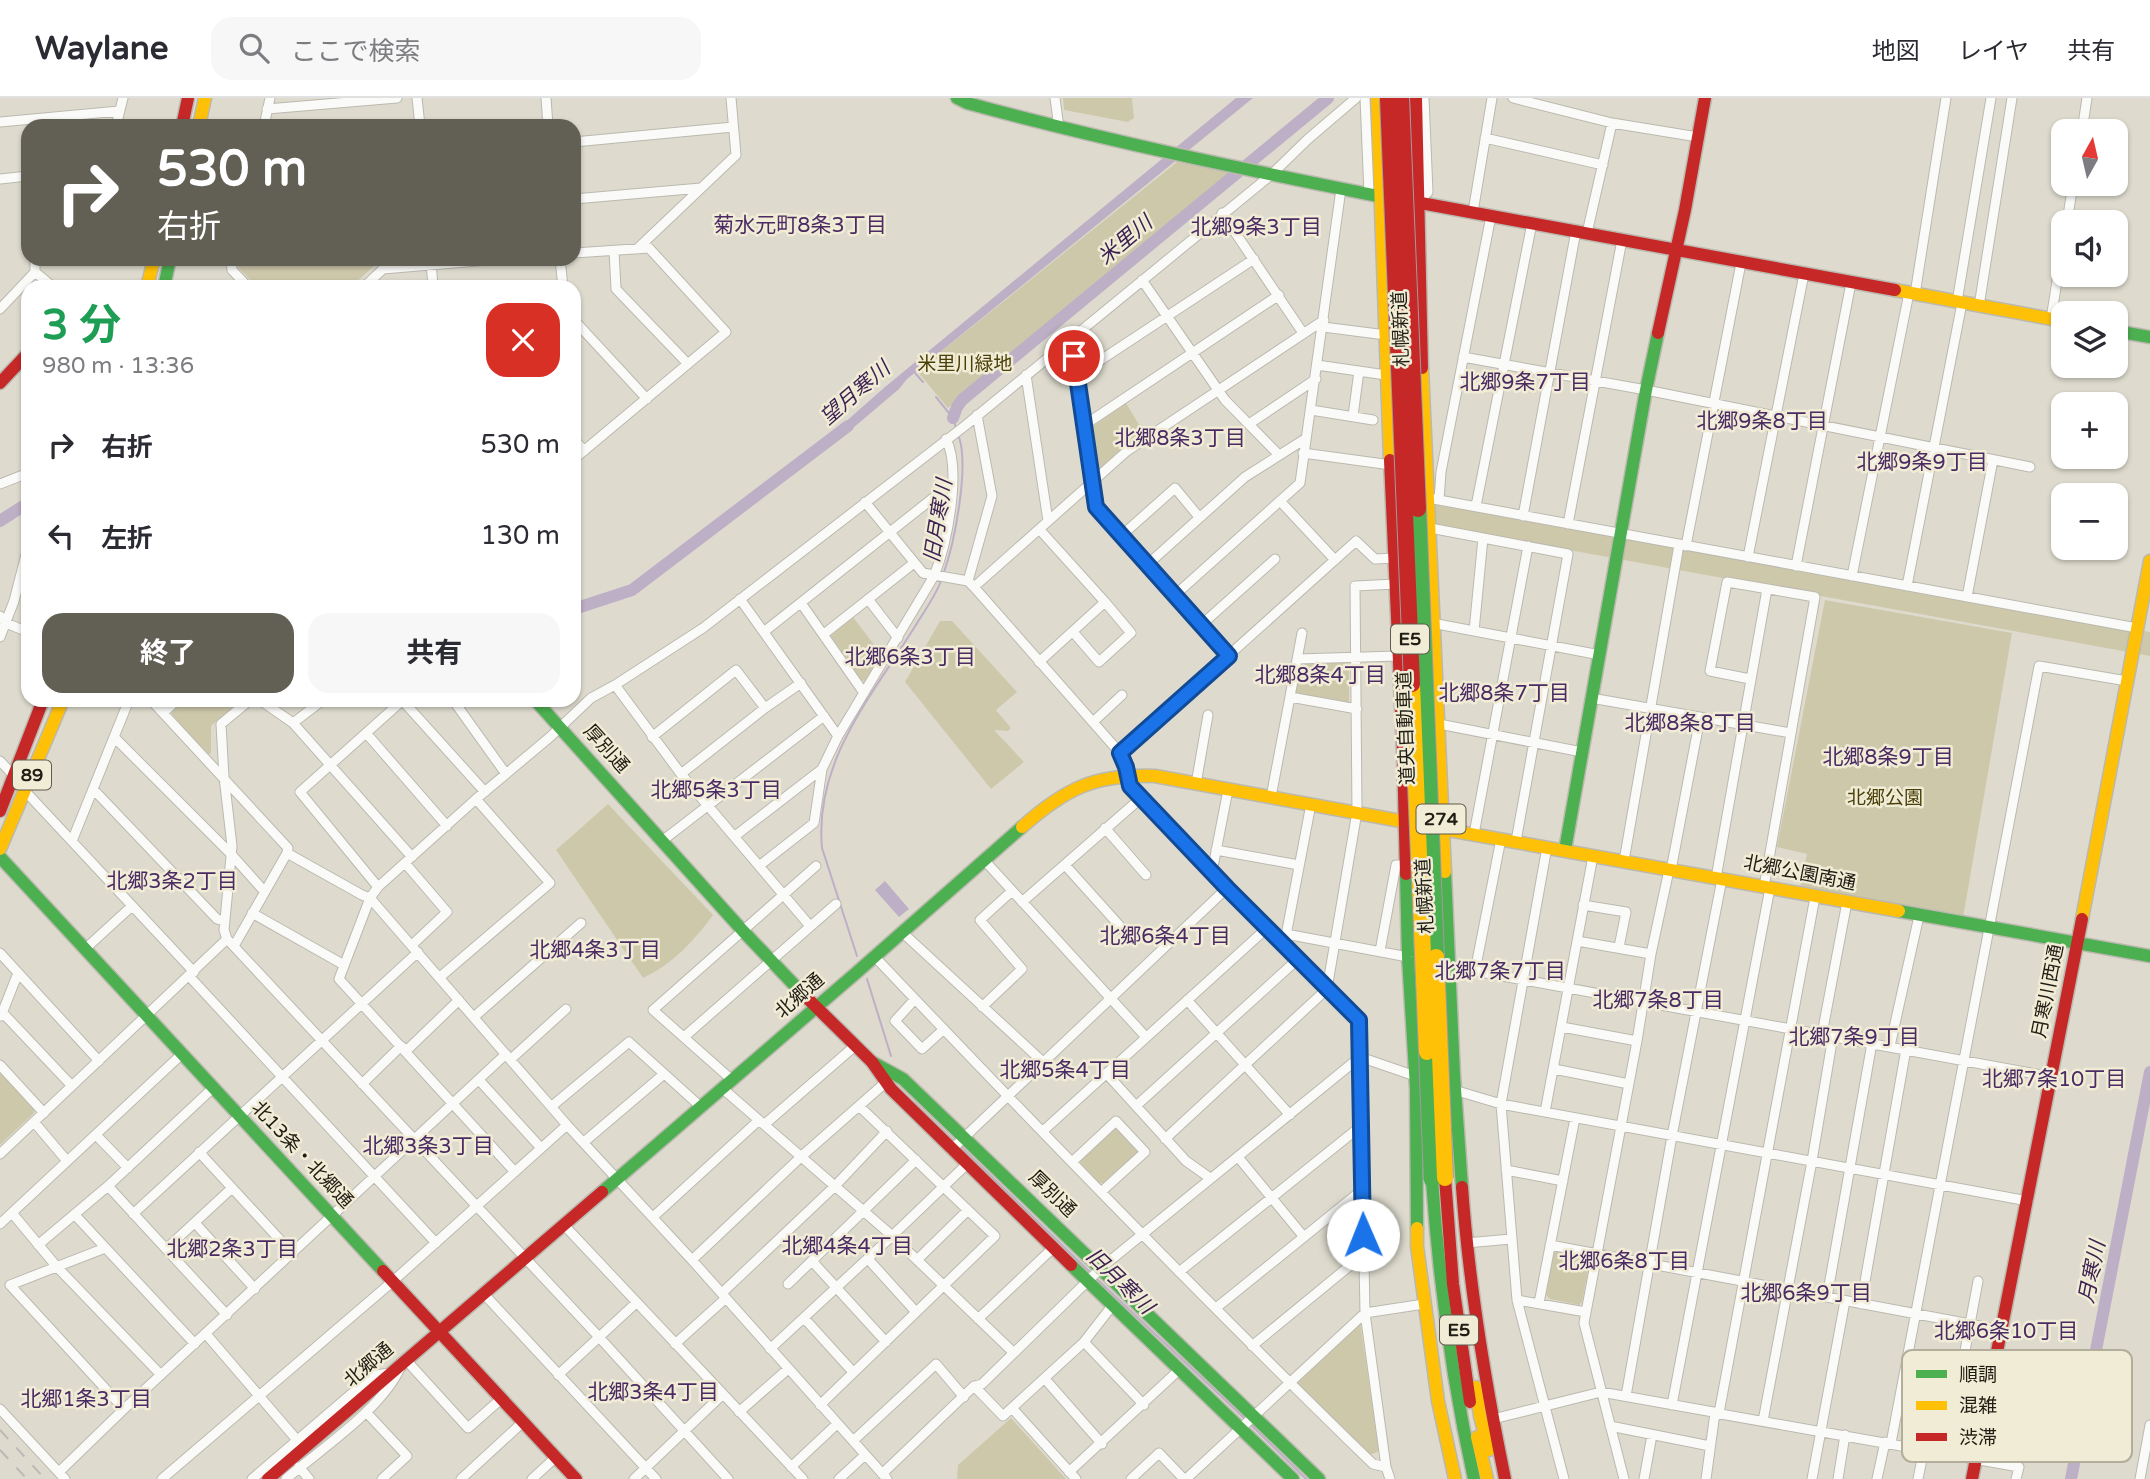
<!DOCTYPE html>
<html lang="ja">
<head>
<meta charset="utf-8">
<style>
  :root { --surface:#fff; --page:#f7f7f7; --text:#2b2b33; --muted:#7c7c81; --line:#e1e1e2; --accent:#626055 }
  body { margin:0; font-family:"Varela Round","Noto Sans JP",sans-serif; background:var(--page); color:var(--text); height:100vh; display:flex; flex-direction:column; font-size:26px; white-space:nowrap }
  * { box-sizing:border-box; margin:0 }
  p { font-size:23px; color:var(--muted) }
  .icon { flex:none; width:38px; height:38px; fill:none; stroke:currentColor; stroke-width:2; stroke-linecap:round; stroke-linejoin:round }
  .map { position:relative; flex:1; overflow:hidden }
  .panel { position:absolute; left:21px; top:182px; width:560px; height:427px; display:flex; flex-direction:column; background:var(--surface); border-radius:21px; box-shadow:0 2px 5px #0004 }
  .panel>* { flex:none }
  .top-card { position:absolute; left:21px; top:21px; width:560px; height:147px; border-radius:21px; box-shadow:0 2px 5px #0004; background:#626055; color:#fff; overflow:hidden }
  .needle { width:46px; rotate:8deg }
  .buttons { position:absolute; left:2051px; top:21px; display:grid; gap:14px }
  .buttons a { display:grid; place-items:center; width:77px; height:77px; border-radius:14px; background:var(--surface); box-shadow:0 2px 5px #0004; font-size:35px }
  .pin { position:absolute; display:grid; place-items:center; width:60px; height:60px; color:#fff; margin:-30px; border:4px solid #fff; border-radius:50%; box-shadow:0 2px 7px #0007 }
  .me { position:absolute; width:77px; margin:-38px; rotate:359deg; stroke-linejoin:round; filter:drop-shadow(0 0 5px #0008) }
  .turn { display:flex; align-items:center; gap:24px; height:147px; padding:0 21px; font-size:32px }
  .turn .icon { width:91px; height:91px; stroke-width:2.5 }
  .turn b { display:block; font-size:49px; line-height:60px }
  .round { display:grid; place-items:center; flex:none; width:74px; height:74px; border-radius:21px; background:var(--page) }
  .head { display:flex; align-items:center; justify-content:space-between; height:119px; padding:0 21px }
  h1 { font-size:42px; font-weight:700; line-height:52px; color:#1e9e55 }
  .button { display:flex; gap:14px; margin-top:auto; padding:14px 21px }
  .button a { flex:1; height:80px; border-radius:21px; background:var(--accent); color:#fff; font-size:28px; font-weight:700; line-height:80px; text-align:center }
  .button a+a { background:var(--page); color:var(--text) }
  ul { padding:0; list-style:none }
  li { display:flex; align-items:center; gap:21px; height:91px; padding:0 21px }
  li div { flex:1 }
  li b { display:block; font-size:26px }
  li em { font-style:normal }
  header { display:flex; align-items:center; gap:42px; box-sizing:border-box; height:98px; padding:0 35px; background:var(--surface); border-bottom:2px solid var(--line) }
  header strong { font-size:33px }
  nav { display:flex; gap:38px; margin-inline-start:auto; font-size:24px }
  .search { width:490px; height:63px; background:var(--page); display:flex; align-items:center; gap:18px; box-sizing:border-box; padding:0 24px; border-radius:21px; color:var(--muted); font-size:26px }
  .map>svg:first-child { display:block }
</style>
</head>
<body>
<header>
<strong>Waylane</strong>
<div class="search"><svg class="icon" aria-label="search" viewBox="0 0 24 24"><circle cx="10" cy="10" r="6"/><path d="M15 15l6 6"/></svg>ここで検索</div>
<nav><a>地図</a><a>レイヤ</a><a>共有</a></nav>
</header>
<div class="map">
<svg width="2150" height="1381" viewBox="0 0 2150 1381">
  <rect width="100%" height="100%" fill="#dedbce"/>
  <path fill="#cec8ab" d="M1063,0H1132L1134,20L1128,24L1064,12Z
    M1177,64L1233,74L948,310L917,273Z
    M240,161H377L378,164L351,189H257L238,169Z
    M1126,305L1144,335L1099,372L1094,370L1088,332Z
    M1433,404L2150,534V558L1432,427Z
    M1825,502L2012,535L1963,820L1800,789L1807,756L1777,749Z
    M853,519L881,556L865,583L861,582L831,538Z
    M940,523H952L1017,594L996,612L1011,630L1008,633L994,632L1024,664L991,691L905,584Z
    M1347,562L1349,564V604L1344,606L1296,597L1294,592L1299,563Z
    M184,602H241L211,628V655L207,657L171,615Z
    M608,706L713,817C693,844 673,866 643,880L556,752Z
    M0,974L34,1011V1015L0,1047Z
    M1115,1029L1138,1051V1054L1103,1085H1099L1079,1063Z
    M1555,1151L1591,1157L1582,1204L1579,1207L1550,1201L1546,1197L1552,1153Z
    M1360,1224L1379,1353L1370,1357L1296,1285L1297,1281Z
    M1011,1320L1066,1381H957L958,1367Z"/>
  <path fill="#bdafc6" d="M1236,0H1253L907,281L899,291L840,341L834,334L885,289Z
    M885,783L909,811L899,819L875,792Z"/>
  <g fill="none" stroke-linecap="round" stroke-linejoin="round">
    <path stroke="#bdafc6" stroke-width="2" d="M915,275L923,284
      M936,299L953,320L956,330
      M944,474C955,443 969,369 959,339
      M857,858L822,750C814,664 871,599 914,530C923,515 935,499 941,483
      M867,881L891,958
      M915,1005L954,1043
      M961,1049L1090,1174
      M1097,1181L1245,1321
      M1249,1325L1306,1381"/>
    <path stroke="#bdafc6" stroke-width="12" d="M953,320L957,309L962,302L1328,0
      M0,423L28,405
      M574,511L632,492L848,328
      M2071,1381L2150,974"/>
    <g stroke="#bbb9af" stroke-width="11">
      <path id="street" d="M417,0L420,28
        M546,0L548,28
        M1055,0L1059,30
        M1365,0L1369,96
        M1513,0L1612,25L1698,39
        M267,11L397,0
        M0,24L119,13
        M116,28L123,0
        M264,28L270,0
        M2082,33L2087,0
        M1485,40L1603,67
        M574,44L733,29
        M0,81L28,78
        M574,101L701,90
        M1419,103L1428,94L1424,0
        M1473,114L1492,0
        M1222,115L1303,235
        M2067,124L2073,86
        M1587,135L1612,25
        M637,151L736,57L731,0
        M614,153L616,191L688,266
        M574,155L649,150L726,234L574,361
        M35,161V174L53,189
        M231,161L232,172L248,189
        M560,161L563,189
        M431,163L433,189
        M1142,182L1225,302L1279,357
        M364,189L383,171L501,161
        M1915,196L1946,0
        M1957,204L1991,0
        M1979,208L2012,0
        M0,211L35,174
        M2051,221L2063,145
        M574,222L647,301
        M1323,229L1386,237
        M1071,240L1095,409L1229,558
        M1463,259L1646,292L2030,369
        M1317,267L1386,277
        M1076,276L1081,275L1254,161
        M1026,277L1048,423
        M1311,312L1373,322
        M1353,318L1359,273
        M1083,325L1089,324L1279,197
        M1249,326L1316,281
        M574,341L584,353
        M1303,355L1391,367
        M0,386L28,375
        M1428,400L2137,530
        M1439,402L1441,374L1491,118
        M1280,403L1335,462
        M865,404L923,475L968,483L974,489L1120,655L1126,669L1130,688L1227,790L1359,923L1360,959L1418,979
        M1476,408L1532,125
        M1523,418L1576,133
        M1568,426L1622,142
        M1430,430L1568,456L1516,743
        M1121,438L1175,390L1199,419
        M1686,448L1741,165
        M1748,459L1804,176
        M1147,467L1245,379L1305,341
        M1796,468L1851,185
        M1852,478L1909,195
        M968,483L992,398L977,317
        M1907,488L1962,205
        M974,489L1127,353L1324,222
        M1174,498L1300,385L1341,91
        M1967,499L1993,362
        M740,501L838,638
        M868,501L898,540
        M801,505L864,595
        M0,518L6,525L28,534
        M1432,525L1600,557
        M1200,528L1275,461
        M765,533L952,385
        M1474,533L1483,440
        M1073,534L1099,564L1131,535L1105,504
        M824,536L914,465
        M0,539L14,503L28,449
        M1297,561L1398,558
        M1039,564L1105,504L1040,432
        M1750,581L1710,573L1727,484L1815,499L1764,789
        M615,587L681,676L810,828
        M1290,599L1357,611
        M1591,600L1791,635
        M151,602L288,750L287,755L234,848
        M250,602L221,626L224,679L232,748L224,832L227,841L599,1239L728,1381
        M260,602L293,625L412,759
        M402,602L485,694
        M453,602L506,676
        M163,615L177,602
        M1093,624L1122,597
        M293,625L323,602
        M1439,626L1582,654
        M366,635L447,728
        M114,639L231,756L264,793
        M652,639L736,572L765,610
        M1120,655L1356,443L1375,461L1395,460
        M0,663L14,678
        M681,676L765,610L801,585
        M1196,686L1208,617
        M93,691L217,821L224,823
        M25,693L194,874
        M1271,699L1302,535
        M1105,730L1146,777
        M1474,736L1528,448
        M735,738L822,671
        M72,743L129,602
        M662,743L824,618
        M1547,749L1501,1006L1517,1202L1564,1381
        M1216,752L1299,767
        M287,755L362,797L370,800L339,881L515,1074
        M985,763L1146,939
        M1624,763L1679,447
        M405,765L447,814L412,847
        M1065,767L1127,836
        M759,768L814,725L822,671L838,638L934,478C947,446 962,372 946,341
        M1671,772L1700,620
        M1212,774L1228,692
        M1716,780L1767,491
        M378,789L300,694L403,602
        M1022,804L1141,700
        M1583,807L1626,814L1619,849
        M252,815L344,867
        M903,835L1043,964
        M1286,836L1408,859
        M1577,843L1651,856
        M1284,848L1311,706
        M85,851L132,808
        M1380,853L1396,767H1407
        M0,855L99,963
        M875,859C1038,1031 1203,1201 1373,1366L1386,1369
        M1448,868L2052,979
        M1475,873L1501,741
        M189,878L436,1145
        M440,879L550,785L476,701
        M915,901L895,923L922,951L944,931
        M1187,902L1290,1017
        M982,909L1022,871L980,822L1012,793
        M2,914L72,988
        M1,918L18,875
        M474,919L581,825
        M1562,929L1637,943
        M1822,936L1847,804
        M684,939L836,806
        M1890,948L1919,818
        M1360,959L1365,1215L1386,1369L1390,1381
        M511,961L566,911
        M0,967L44,1015
        M1554,971L1629,986
        M1106,975L1186,1063L1210,1080
        M479,982L541,1050
        M732,982L653,912L816,768
        M362,986L401,948L406,953L459,902
        M722,990L890,1136L1014,1255
        M1454,992L1501,1006L2028,1103
        M552,1008L629,944L701,1009
        M1136,1008L1298,861
        M1545,1014L1593,758
        M34,1024L67,1063
        M765,1026L856,947
        M1043,1033L1267,830
        M96,1037L128,1070
        M1165,1041L1327,891L1357,714L1355,488L1396,486
        M584,1044L664,976
        M951,1052L1227,790
        M199,1054L293,1156
        M0,1056L227,841
        M1238,1059L1304,1139
        M1072,1064L1116,1023L1145,1054L1101,1094
        M1506,1072L1563,1083
        M108,1088L227,1217
        M12,1115L57,1169L161,1277
        M133,1116L418,854
        M75,1117L195,1246
        M653,1119L758,1023
        M195,1125L255,1191
        M0,1126L183,955
        M564,1127L803,1381
        M1466,1145L1511,1141
        M38,1147L108,1088L214,989
        M1550,1147L2002,1232
        M105,1150L10,1187L124,1311
        M166,1151L232,1090
        M868,1161L916,1214
        M692,1162L803,1057L885,985
        M917,1162L968,1112
        M812,1163L886,1244
        M1179,1174L1361,1028
        M788,1186L916,1062
        M483,1195L656,1381
        M722,1195L835,1088L887,1033
        M1827,1199L1872,945
        M1517,1202L1586,1214
        M1539,1205L1575,1020
        M1861,1206L1906,951
        M1216,1210L1362,1092
        M804,1220L853,1274
        M978,1221L1053,1150
        M206,1236L297,1342
        M1084,1244L1144,1307
        M675,1246L726,1200
        M1252,1248L1358,1161L1363,1159
        M770,1251L892,1138L966,1067
        M406,1262L468,1330L501,1301
        M558,1277L636,1205
        M1045,1281L1102,1346
        M974,1288L1003,1318L1084,1244L1112,1208
        M1626,1298L1672,1038L1722,781
        M820,1307L995,1138L859,1008
        M1672,1307L1770,790
        M1012,1310L1076,1381
        M0,1311L65,1381
        M366,1314L407,1358L382,1381
        M739,1314L788,1271
        M1493,1321L1601,1294L1719,1315L1815,799
        M1763,1323L1812,1063L1833,938
        M1610,1328L1710,1348
        M853,1343L936,1266L964,1299
        M1891,1345L2039,568L2127,583
        M1946,1355L1978,1183
        M299,1369L309,1381
        M791,1369L837,1326
        M59,1374L124,1311L506,956
        M1069,1374L1180,1271
        M882,1376L974,1288L982,1286L1101,1170L1360,959
        M162,1381L392,1184L567,1027
        M252,1381L370,1280L375,1277L390,1275
        M286,1381C323,1349 383,1311 402,1266
        M461,1381L523,1324
        M532,1381L556,1359
        M634,1381L722,1297
        M839,1381L865,1357
        M887,1381L692,1162L567,1027L370,800L378,789L476,701L550,639L591,600L615,587L703,530L966,327L1271,77L1308,41L1356,0
        M1131,1381L1159,1355L1184,1381
        M1186,1381L1365,1215L1424,1206
        M1624,1381L1584,1225L1637,943L1651,856L1669,772
        M1644,1381L1652,1337
        M1706,1381L1715,1315L2019,1369L2016,1381
        M1812,1381L1845,1203
        M1838,1381L1845,1337
        M1877,1381L1885,1344
        M1918,1381L1924,1351
        M2140,1381L2150,1327"/>
    </g>
    <g stroke="#bbb9af" stroke-width="15">
      <path id="fast" d="M957,0L967,5C1106,43 1247,72 1388,100
        M164,189L170,161
        M2116,233L2150,239
        M535,602L743,833L800,893
        M1565,752L1646,292L1658,235
        M0,759L383,1173
        M1445,774L1454,977L1462,1089
        M1406,776L1408,859L1416,990L1417,1130
        M1899,813L2150,858
        M872,964L903,981L1319,1381
        M1432,1082C1439,1183 1452,1282 1474,1381
        M602,1094L856,875L1022,729
        M1071,1167L1293,1381"/>
    </g>
    <g stroke="#bbb9af" stroke-width="15">
      <path id="slow" d="M1377,0L1390,362
        M199,28L205,0
        M147,189L154,161
        M1895,192L2063,223
        M1422,270L1445,774
        M1022,729C1066,690 1095,676 1155,678L1412,725
        M1437,730L1899,813
        M0,751L63,602
        M2082,821L2150,463
        M1417,1130V1148L1438,1303L1455,1381
        M1476,1289L1480,1318L1489,1352
        M1477,1339L1487,1381"/>
    </g>
    <g stroke="#bbb9af" stroke-width="15">
      <path id="jam" d="M1416,0L1422,270
        M182,28L188,0
        M1410,103L1895,192
        M1658,235L1685,112L1705,0
        M0,285L28,255
        M1390,362L1403,654L1406,776
        M0,713L43,602
        M800,893L872,964L891,991L1071,1167
        M1445,1080L1453,1186L1470,1304
        M1462,1089C1469,1188 1485,1284 1505,1381
        M383,1173L576,1381
        M268,1381L602,1094
        M1972,1381L2082,821"/>
    </g>
    <use href="#street" stroke="#fafaf8" stroke-width="9"/>
    <use href="#fast" stroke="#4caf50" stroke-width="12"/>
    <use href="#slow" stroke="#ffc107" stroke-width="12"/>
    <use href="#jam" stroke="#c62828" stroke-width="12"/>
    <path stroke="#b9b9b6" stroke-width="2" stroke-dasharray="12 12" stroke-linecap="butt" d="M0,1332L45,1381
      M0,1352L27,1381"/>
    <g stroke="#a39aa1" stroke-width="18" stroke-linecap="butt">
      <path id="fast-bridge" d="M1418,411L1436,859
        M1427,954L1432,1082"/>
    </g>
    <g stroke="#a39aa1" stroke-width="18" stroke-linecap="butt">
      <path id="slow-bridge" d="M1412,586L1427,954
        M1436,859L1445,1080"/>
    </g>
    <g stroke="#a39aa1" stroke-width="18" stroke-linecap="butt">
      <path id="jam-bridge" d="M1388,0L1412,586
        M1401,0L1418,411"/>
    </g>
    <use href="#fast-bridge" stroke="#4caf50" stroke-width="16"/>
    <use href="#slow-bridge" stroke="#ffc107" stroke-width="16"/>
    <use href="#jam-bridge" stroke="#c62828" stroke-width="16"/>
  </g>
  <g fill="none" stroke-linecap="round" stroke-linejoin="round">
    <g stroke="#114b97" stroke-width="18">
      <path id="route" d="M1074,258L1096,409L1229,558L1120,655L1126,669L1130,688L1227,790L1359,922L1363,1137"/>
    </g>
    <use href="#route" stroke="#1a73e8" stroke-width="12"/>
  </g>
  <g text-anchor="middle" stroke-width="5" stroke-linejoin="round" paint-order="stroke">
    <g fill="#f1ecd5" stroke="#5e5b4e" stroke-width="2">
      <rect x="1391" y="526.5" width="38" height="29" rx="5"/>
      <rect x="13" y="662.5" width="38" height="29" rx="5"/>
      <rect x="1416.5" y="706.5" width="49" height="29" rx="5"/>
      <rect x="1440" y="1217.5" width="38" height="29" rx="5"/>
    </g>
    <g font-size="18" font-weight="bold" fill="#1f1d14">
      <text x="1410" y="547">E5</text>
      <text x="32" y="683">89</text>
      <text x="1441" y="727">274</text>
      <text x="1459" y="1238">E5</text>
    </g>
    <g font-size="19" fill="#1f1d14" stroke="#f1ecd5">
      <text transform="translate(1400 231) rotate(-92)" y="7">札幌新道</text>
      <text transform="translate(1405 630) rotate(-92)" y="7">道央自動車道</text>
      <text transform="translate(607 650) rotate(48)" y="7">厚別通</text>
      <text transform="translate(1800 774) rotate(11)" y="7">北郷公園南通</text>
      <text transform="translate(1424 798) rotate(-93)" y="7">札幌新道</text>
      <text transform="translate(2047 893) rotate(-79)" y="7">月寒川西通</text>
      <text transform="translate(799 897) rotate(-41)" y="7">北郷通</text>
      <text transform="translate(303 1056) rotate(47)" y="7">北13条・北郷通</text>
      <text transform="translate(1053 1095) rotate(44)" y="7">厚別通</text>
      <text transform="translate(368 1266) rotate(-40)" y="7">北郷通</text>
    </g>
    <g font-size="19" fill="#4b400a" stroke="#f1ecd5">
      <text x="965" y="272">米里川緑地</text>
      <text x="1885" y="706">北郷公園</text>
    </g>
    <g font-size="21" fill="#4a2b64" stroke="#f1ecd5">
      <text x="800" y="134">菊水元町8条3丁目</text>
      <text x="1256" y="136">北郷9条3丁目</text>
      <text x="1525" y="291">北郷9条7丁目</text>
      <text x="1762" y="330">北郷9条8丁目</text>
      <text x="1180" y="347">北郷8条3丁目</text>
      <text x="1922" y="371">北郷9条9丁目</text>
      <text x="910" y="566">北郷6条3丁目</text>
      <text x="1320" y="584">北郷8条4丁目</text>
      <text x="1504" y="602">北郷8条7丁目</text>
      <text x="1690" y="632">北郷8条8丁目</text>
      <text x="1888" y="666">北郷8条9丁目</text>
      <text x="716" y="699">北郷5条3丁目</text>
      <text x="172" y="790">北郷3条2丁目</text>
      <text x="1165" y="845">北郷6条4丁目</text>
      <text x="595" y="859">北郷4条3丁目</text>
      <text x="1500" y="880">北郷7条7丁目</text>
      <text x="1658" y="909">北郷7条8丁目</text>
      <text x="1854" y="946">北郷7条9丁目</text>
      <text x="1065" y="979">北郷5条4丁目</text>
      <text x="2054" y="988">北郷7条10丁目</text>
      <text x="428" y="1055">北郷3条3丁目</text>
      <text x="847" y="1155">北郷4条4丁目</text>
      <text x="232" y="1158">北郷2条3丁目</text>
      <text x="1624" y="1170">北郷6条8丁目</text>
      <text x="1806" y="1202">北郷6条9丁目</text>
      <text x="2006" y="1240">北郷6条10丁目</text>
      <text x="653" y="1301">北郷3条4丁目</text>
      <text x="86" y="1308">北郷1条3丁目</text>
    </g>
    <g font-size="21" font-style="italic" fill="#3d2253" stroke="#f1ecd5">
      <text transform="translate(1125 142) rotate(-40)" y="7">米里川</text>
      <text transform="translate(855 295) rotate(-41)" y="7">望月寒川</text>
      <text transform="translate(938 423) rotate(-81)" y="7">旧月寒川</text>
      <text transform="translate(2092 1174) rotate(-79)" y="7">月寒川</text>
      <text transform="translate(1120 1183) rotate(44)" y="7">旧月寒川</text>
    </g>
  </g>
  <rect x="1902" y="1252" width="230" height="112" rx="10" fill="#f1ecd5" stroke="#b2ae9b" stroke-width="2"/>
  <rect x="1916" y="1272" width="31" height="8" fill="#4caf50"/>
  <rect x="1916" y="1303" width="31" height="9" fill="#ffc107"/>
  <rect x="1916" y="1335" width="31" height="8" fill="#c62828"/>
  <g font-size="19" fill="#1f1d14">
    <text x="1959" y="1283">順調</text>
    <text x="1959" y="1314">混雑</text>
    <text x="1959" y="1346">渋滞</text>
  </g>
</svg>
<div class="buttons">
<a><svg class="needle" viewBox="-14 -14 28 28"><path d="M0-13l5 13h-10z" fill="#e53935"/><path d="M0 13l5-13h-10z" fill="#7c7c81"/></svg></a>
<a><svg class="icon" aria-label="sound" viewBox="0 0 24 24"><path d="M4 9h4l5-4v14l-5-4H4zM17 9q2 3 0 6"/></svg></a>
<a><svg class="icon" aria-label="layers" viewBox="0 0 24 24"><path d="M12 4l9 5-9 5-9-5zM3 14l9 5 9-5"/></svg></a>
<a>+</a>
<a>−</a>
</div>
<div class="pin" style="left:1074px;top:258px;background:#d93025"><svg class="icon" aria-label="arrive" viewBox="0 0 24 24"><path d="M6 21V4h12l-3 4 3 4H6"/></svg></div>
<svg class="me" style="left:1363px;top:1137px" viewBox="-20 -20 40 40"><circle r="19" fill="#fff"/><path d="M0-13L10 11 0 6-10 11z" fill="#1a73e8"/></svg>
<div class="top-card">
<div class="turn"><svg class="icon" aria-label="right" viewBox="0 0 24 24"><path d="M7 20v-9h11M14 6l5 5-5 5"/></svg><div><b>530 m</b>右折</div></div>
</div>
<section class="panel">
<div class="head"><div><h1>3 分</h1><p>980 m · 13:36</p></div><a class="round" style="background:#d93025;color:#fff"><svg class="icon" aria-label="close" viewBox="0 0 24 24"><path d="M6 6l12 12M18 6L6 18"/></svg></a></div>
<ul>
<li><svg class="icon" aria-label="right" viewBox="0 0 24 24"><path d="M7 20v-9h11M14 6l5 5-5 5"/></svg><div><b>右折</b></div><em>530 m</em></li>
<li><svg class="icon" aria-label="left" viewBox="0 0 24 24"><path d="M17 20v-9H6M10 6l-5 5 5 5"/></svg><div><b>左折</b></div><em>130 m</em></li>
</ul>
<div class="button"><a>終了</a><a>共有</a></div>
</section>
</div>
</body>
</html>
